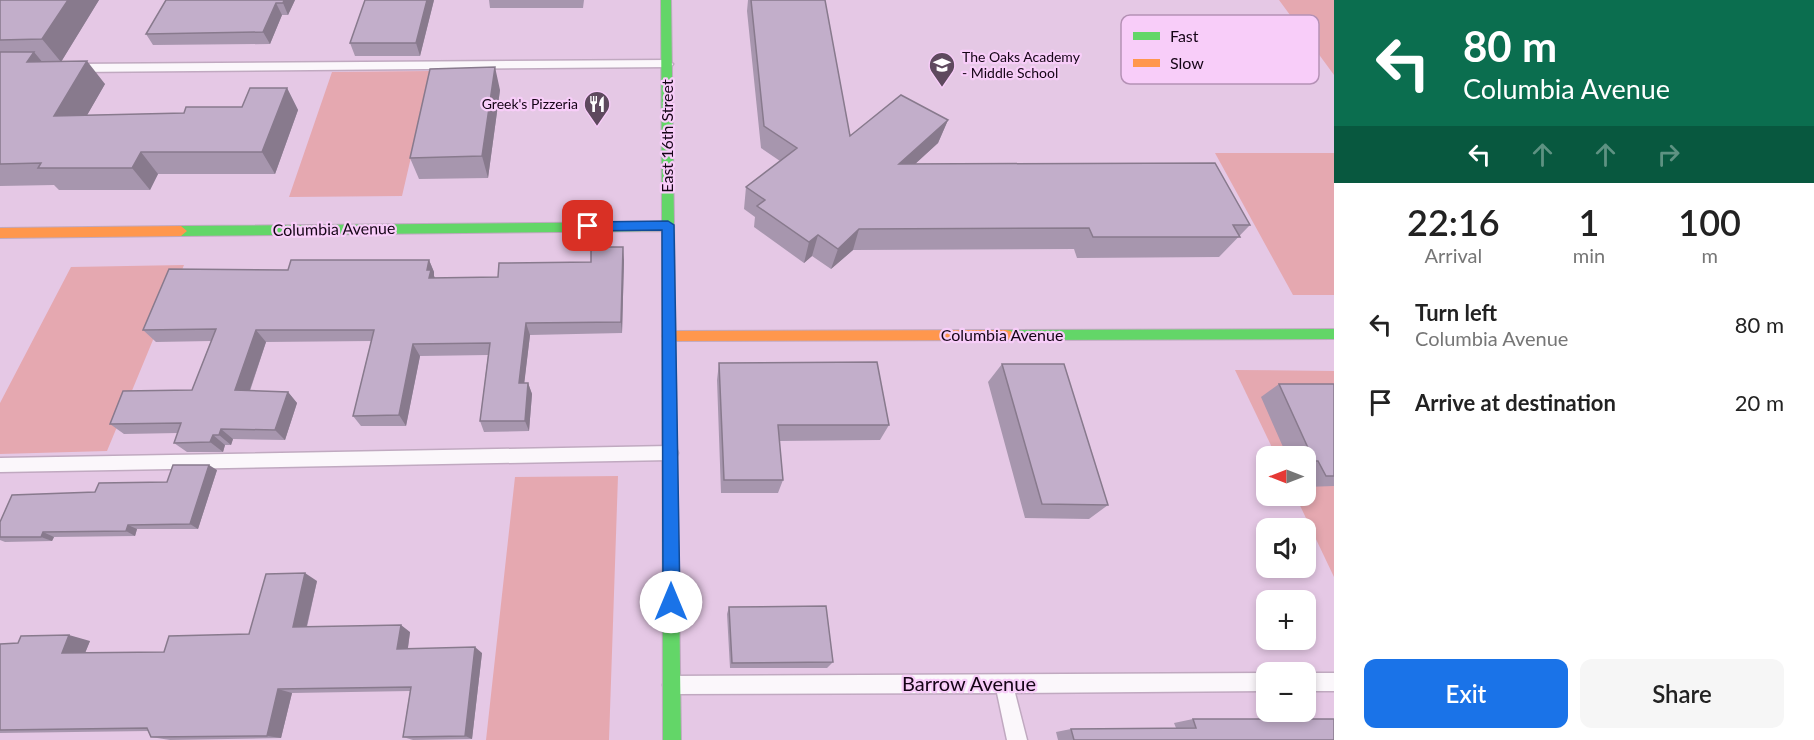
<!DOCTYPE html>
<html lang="en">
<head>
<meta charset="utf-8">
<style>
  :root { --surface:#fff; --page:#f6f6f6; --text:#222; --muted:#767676; --accent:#1a73e8 }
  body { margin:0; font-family:Lato,sans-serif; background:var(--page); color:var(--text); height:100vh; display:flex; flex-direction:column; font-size:22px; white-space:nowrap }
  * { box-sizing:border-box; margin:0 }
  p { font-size:20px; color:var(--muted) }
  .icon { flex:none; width:33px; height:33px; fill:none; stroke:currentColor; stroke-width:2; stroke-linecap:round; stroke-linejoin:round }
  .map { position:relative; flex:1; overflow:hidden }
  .drawer { display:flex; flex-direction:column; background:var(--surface); width:480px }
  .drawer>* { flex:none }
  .guide { background:#0b6e4f; color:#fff; overflow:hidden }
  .needle { width:39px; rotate:270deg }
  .tools { position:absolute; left:1256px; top:446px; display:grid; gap:12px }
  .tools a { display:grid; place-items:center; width:60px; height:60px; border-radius:12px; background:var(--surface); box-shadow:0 3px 9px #0003; font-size:30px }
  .pin { position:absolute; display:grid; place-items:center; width:51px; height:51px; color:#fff; margin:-26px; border-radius:12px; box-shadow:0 3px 9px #0006 }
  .me { position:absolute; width:66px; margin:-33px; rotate:0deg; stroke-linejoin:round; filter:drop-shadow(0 0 4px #0008) }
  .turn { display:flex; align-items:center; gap:21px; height:126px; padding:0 30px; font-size:27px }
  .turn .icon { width:78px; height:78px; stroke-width:2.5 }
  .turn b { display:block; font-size:42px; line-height:51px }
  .lanes { display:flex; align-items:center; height:57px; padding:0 30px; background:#0003; justify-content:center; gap:30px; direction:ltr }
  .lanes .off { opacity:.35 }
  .eta { display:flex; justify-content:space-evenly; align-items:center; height:102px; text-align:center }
  .eta b { font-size:36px; font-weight:600; line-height:42px }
  .cta { display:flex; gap:12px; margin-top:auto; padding:12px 30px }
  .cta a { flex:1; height:69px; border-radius:12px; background:var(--accent); color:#fff; font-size:24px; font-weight:600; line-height:69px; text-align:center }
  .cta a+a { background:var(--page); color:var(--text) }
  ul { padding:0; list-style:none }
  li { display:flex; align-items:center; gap:18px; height:78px; padding:0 30px }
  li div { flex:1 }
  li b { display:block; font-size:22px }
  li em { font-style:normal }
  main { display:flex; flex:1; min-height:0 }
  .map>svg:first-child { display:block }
</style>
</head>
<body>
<main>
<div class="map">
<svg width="1334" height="740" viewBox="0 0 1334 740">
  <rect width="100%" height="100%" fill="#e5c8e5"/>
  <path fill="#e5a8b0" d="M1279,0H1334V75Z
    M431,71L402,196L289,197L332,72Z
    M1215,153H1334V295H1293Z
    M184,265L107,451L0,454V403L71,267Z
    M1235,370L1334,371V577L1295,495H1305V456H1276Z
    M618,476L609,740H486L515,477Z"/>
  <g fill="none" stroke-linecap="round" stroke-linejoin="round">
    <g stroke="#c0a9c0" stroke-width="3">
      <path id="lane" d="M667,60L673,64L671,67L73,72L67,68L73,64Z
        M670,446L676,448L678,453L676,458L670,460L0,472V458Z
        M1266,673V691L1015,693L1027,740H1007L997,693L672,694L665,692L663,685L665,678L672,676Z
        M1305,673H1334V691H1305Z"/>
    </g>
    <g stroke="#c0a9c0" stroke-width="2">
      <path id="fast" d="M661,0H671L681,740H663L662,231L181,236L175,231L181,226L662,222Z
        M1334,329V339L1006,340L1001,339L999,335L1001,331L1006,330Z"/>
    </g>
    <g stroke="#c0a9c0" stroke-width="2">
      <path id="slow" d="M181,226L187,231L181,236L0,238V228Z
        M1006,330L1011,331L1013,335L1011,339L1006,340L669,341L664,340L662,336L664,332L669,331Z"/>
    </g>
    <use href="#lane" fill="#fbf7fb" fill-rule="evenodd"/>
    <use href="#fast" fill="#63d668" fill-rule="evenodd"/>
    <use href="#slow" fill="#ff974d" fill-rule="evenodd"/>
  </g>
  <path fill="#a796ae" d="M0,0H99L61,62L105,84L87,115L184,113L242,107L287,88L298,110L275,174H158L150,190H59L54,185L0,186Z
    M166,0H295L288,15H282L270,44L153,45L146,34Z
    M434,0L420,56H355L350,43Z
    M489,0H584L583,8H490Z
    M748,0H751L850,136L948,120L938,143L915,164L1250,225L1219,257L1077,258L1074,249L853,250L831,269L812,256L804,263L754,227L755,217L744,209L746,187L780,161L761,148L747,11Z
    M500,90L488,178L419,179L410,158Z
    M429,260L434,272V276L435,278L498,277L591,262L624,260L622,333L530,335L524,383H528L532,394L529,431L484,432L480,421L488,355L420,356L406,426H361L353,416L371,341L266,342L250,391L288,392L297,403L285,440L233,439L231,445H225L223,452H187L174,443L178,433L124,434L110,424L192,390L211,341L156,342L143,330L288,270Z
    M719,363L889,425L880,440L779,441L783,480L778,493H721L717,380Z
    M1002,364L1108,505L1089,519L1025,518L988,382Z
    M1279,384H1334V486L1305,487V456H1287L1261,397Z
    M217,470L198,529H137L135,536L54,537L52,541L5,542L0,540V522L95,492L167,482Z
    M317,581L307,627L410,632L408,648L482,653L472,739L413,740L403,737L410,691L292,693L281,738L170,740L151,737L149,731L0,733V644L90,641L85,653L164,652L249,634Z
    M729,607L833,662L827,668H730L727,614Z
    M1193,719L1334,740H1058L1056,732L1071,729L1176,728L1174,723Z"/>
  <path fill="#887a8d" d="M68,0H99L61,62L42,39Z
    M284,0H295L288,15L283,3Z
    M427,0H434L420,56L416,43Z
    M276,3L282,15L270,44L263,32Z
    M34,52L53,75L27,62Z
    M87,61L105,84L74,138L54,116Z
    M495,67L500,90L488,178L482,156Z
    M287,88L298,110L275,174L262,152Z
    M948,120L938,143L891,186L899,164Z
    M141,152L158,174L150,190L132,168Z
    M859,229L853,250L831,269L838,249Z
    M818,235L812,256L804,263L809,242Z
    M623,247L624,260L622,333L621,322Z
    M429,260L434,272V276L437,283L429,278L427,270Z
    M526,323L530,335L523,394L519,383Z
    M256,330L266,342L246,401L235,390Z
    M413,344L420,356L406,426L399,415Z
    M528,383L532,394L529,431L525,421Z
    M288,392L297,403L285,440L275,430Z
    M221,429L233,439L231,445L219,435Z
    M213,435L225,445L223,452L210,442Z
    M209,465L217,470L198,529L190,524Z
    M128,525L137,529L135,536L126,531Z
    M43,532L54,537L52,541L41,537Z
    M305,573L317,581L305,633L293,627Z
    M401,625L410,632L407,654L397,649Z
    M69,635L90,641L83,658L62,653Z
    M475,647L482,653L472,739L465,736Z
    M278,689L292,693L281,738L267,736Z"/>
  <path fill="#c2aeca" stroke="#887a8d" stroke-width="1.5" d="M0,0H68L42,39L0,40Z
    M166,0H284L283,3H276L263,32L146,34Z
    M365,0H427L416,43H350Z
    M751,0H825L850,136L901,95L948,120L899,164L1215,163L1250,225H1233L1240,237H1093L1089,228L859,229L838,249L818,235L809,242L757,206L765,200L746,187L797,148L764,126Z
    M0,52H34L27,62L87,61L54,116L184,113L186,107H242L250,88H287L262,152H141L132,168H38L41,163L0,164Z
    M495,67L482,156L410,158L430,69Z
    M591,247H623L621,322L526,323L519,383H528L525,421H480L490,343L413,344L399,415L353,416L374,330H256L235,390L288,392L275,430L221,429L219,435H213L210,442L174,443L181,423L110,424L123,391L192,390L216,329L143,330L169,269L288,270L291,260H429L427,270H431L429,278L498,277L499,263L591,262Z
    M877,362L889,425H778L783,480H724L719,363Z
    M1002,364H1064L1108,505L1042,504Z
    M1279,384H1334V476H1326L1318,461H1314Z
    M173,465H209L190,524L128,525L126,531L43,532L41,537H0V522L12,495L95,492L99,483L167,482Z
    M305,573L293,627L401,625L397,649L475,647L465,736L403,737L411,687L278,689L267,736L151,737L147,728L0,730V644L18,643L21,636L69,635L62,653L164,652L169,636L249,634L266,574Z
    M826,606L833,662L732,663L729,607Z
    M1193,719H1334V740H1074L1071,729L1196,728Z"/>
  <path fill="#1a73e8" stroke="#114b97" stroke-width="1.5" d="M668,221L674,225L680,602L677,607L671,610L666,607L663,602L662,230L588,231L582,226L588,222Z"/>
  <defs>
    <g id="school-pin" transform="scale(1.35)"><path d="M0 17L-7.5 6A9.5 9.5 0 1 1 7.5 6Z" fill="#5e495e" stroke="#f8cdf9"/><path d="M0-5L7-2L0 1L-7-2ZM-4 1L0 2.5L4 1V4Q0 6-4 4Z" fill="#fff"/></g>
    <g id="restaurant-pin" transform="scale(1.35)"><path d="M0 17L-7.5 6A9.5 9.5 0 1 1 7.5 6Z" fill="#5e495e" stroke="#f8cdf9"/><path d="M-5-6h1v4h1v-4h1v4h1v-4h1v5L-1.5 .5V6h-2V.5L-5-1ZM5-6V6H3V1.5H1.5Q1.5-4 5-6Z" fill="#fff"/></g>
  </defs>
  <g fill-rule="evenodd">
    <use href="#school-pin" x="942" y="65"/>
    <use href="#restaurant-pin" x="597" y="104"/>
  </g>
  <g text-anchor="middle" stroke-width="4.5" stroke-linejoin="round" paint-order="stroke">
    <g font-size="14" fill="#150416" stroke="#f8cdf9" text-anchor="start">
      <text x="962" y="62">The Oaks Academy<tspan x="962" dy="16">- Middle School</tspan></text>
      <text x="578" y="109" text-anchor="end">Greek's Pizzeria</text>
    </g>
    <g font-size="16" fill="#150416" stroke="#f8cdf9">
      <text transform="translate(667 136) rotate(-90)" y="6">East 16th Street</text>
      <text transform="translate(334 229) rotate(-1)" y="6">Columbia Avenue</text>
      <text x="1002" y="341">Columbia Avenue</text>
    </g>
    <g font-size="20" fill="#150416" stroke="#f8cdf9">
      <text x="969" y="691">Barrow Avenue</text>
    </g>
  </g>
  <rect x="1121" y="15" width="198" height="69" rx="9" fill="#f8cdf9" stroke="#b491b5" stroke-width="1.5"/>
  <rect x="1133" y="32" width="27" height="8" fill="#63d668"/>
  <rect x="1133" y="59" width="27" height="8" fill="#ff974d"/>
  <g font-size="16" fill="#150416">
    <text x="1170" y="42">Fast</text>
    <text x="1170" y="69">Slow</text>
  </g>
</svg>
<div class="tools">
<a><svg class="needle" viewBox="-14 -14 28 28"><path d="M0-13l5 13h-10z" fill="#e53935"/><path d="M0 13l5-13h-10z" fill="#767676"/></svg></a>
<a><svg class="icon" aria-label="sound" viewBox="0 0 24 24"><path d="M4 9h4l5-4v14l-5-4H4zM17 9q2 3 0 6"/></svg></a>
<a>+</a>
<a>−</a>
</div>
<div class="pin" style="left:588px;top:226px;background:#d93025"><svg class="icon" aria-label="arrive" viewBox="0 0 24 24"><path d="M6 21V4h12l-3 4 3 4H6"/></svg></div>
<svg class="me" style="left:671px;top:602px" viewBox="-20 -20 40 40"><circle r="19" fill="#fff"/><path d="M0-13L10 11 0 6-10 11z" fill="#1a73e8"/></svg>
</div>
<section class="drawer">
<div class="guide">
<div class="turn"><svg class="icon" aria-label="left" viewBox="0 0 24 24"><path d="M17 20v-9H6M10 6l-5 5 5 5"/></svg><div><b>80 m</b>Columbia Avenue</div></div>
<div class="lanes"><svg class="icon" aria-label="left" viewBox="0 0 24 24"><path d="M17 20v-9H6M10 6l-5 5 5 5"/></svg><svg class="icon off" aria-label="ahead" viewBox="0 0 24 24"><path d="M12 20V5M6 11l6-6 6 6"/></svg><svg class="icon off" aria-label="ahead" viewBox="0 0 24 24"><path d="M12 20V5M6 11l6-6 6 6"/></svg><svg class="icon off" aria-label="right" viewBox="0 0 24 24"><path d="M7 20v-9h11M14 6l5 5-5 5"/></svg></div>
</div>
<div class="eta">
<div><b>22:16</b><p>Arrival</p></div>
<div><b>1</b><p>min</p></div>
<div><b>100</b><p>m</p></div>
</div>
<ul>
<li><svg class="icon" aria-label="left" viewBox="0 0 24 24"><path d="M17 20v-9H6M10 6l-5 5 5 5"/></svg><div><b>Turn left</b><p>Columbia Avenue</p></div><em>80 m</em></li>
<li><svg class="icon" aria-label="arrive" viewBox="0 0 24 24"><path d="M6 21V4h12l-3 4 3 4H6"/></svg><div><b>Arrive at destination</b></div><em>20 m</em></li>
</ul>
<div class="cta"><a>Exit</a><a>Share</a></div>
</section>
</main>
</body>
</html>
